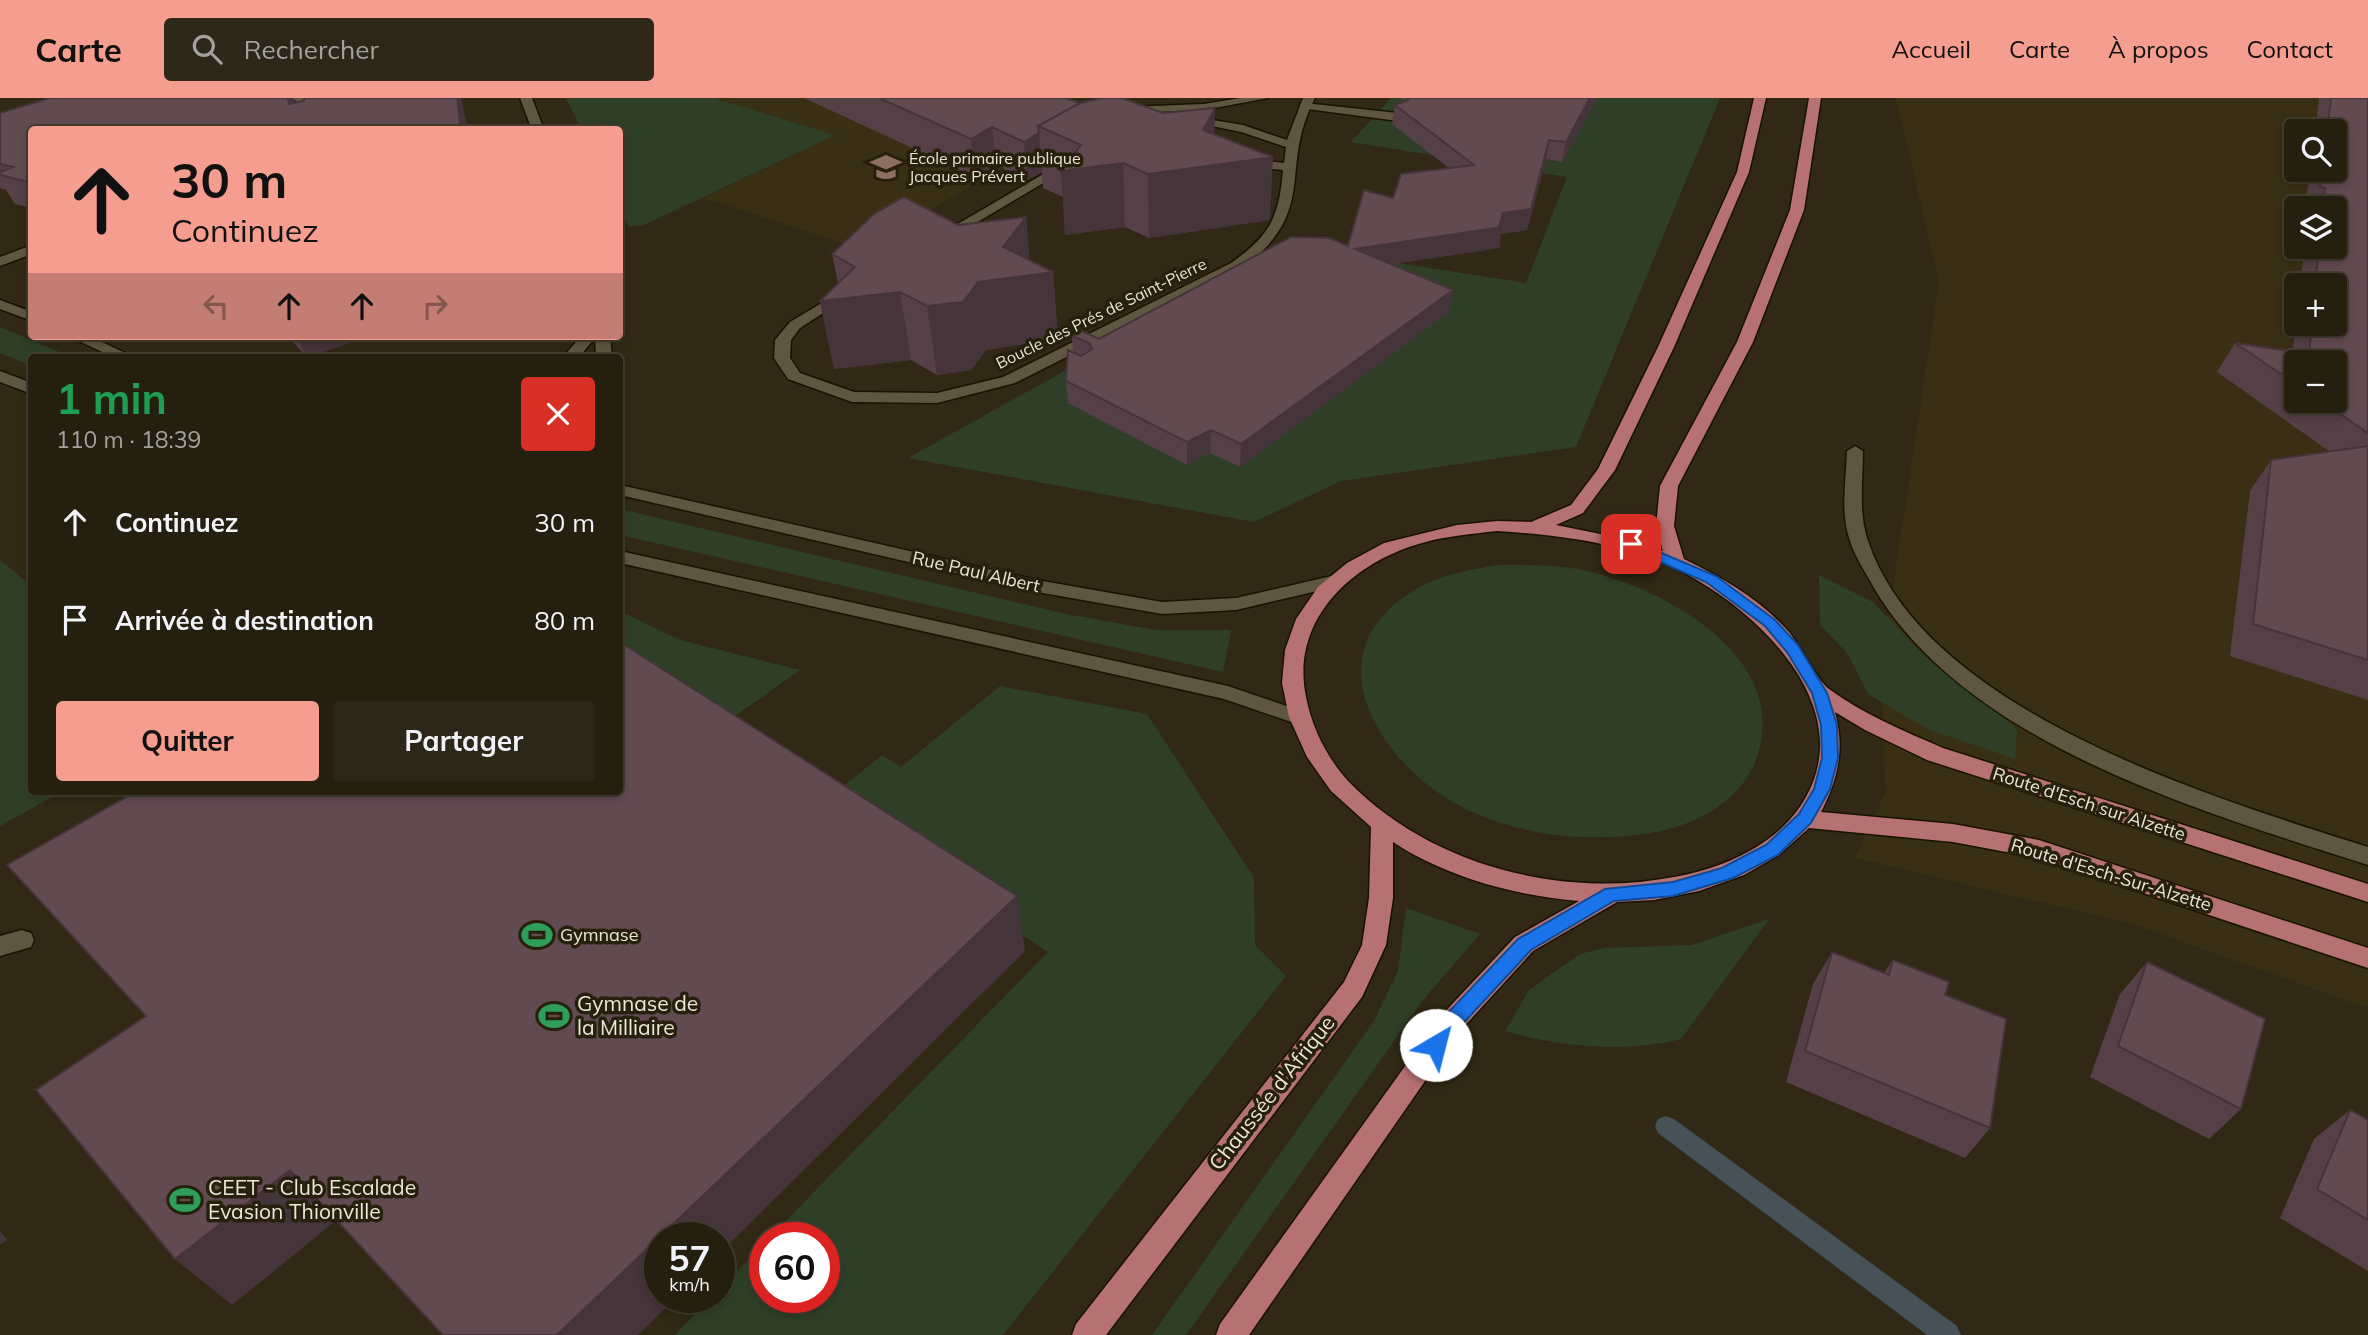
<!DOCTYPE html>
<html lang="fr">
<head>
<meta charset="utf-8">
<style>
  :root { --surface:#251f10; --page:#2d2719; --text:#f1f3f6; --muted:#a3a29f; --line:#423d30; --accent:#f59d8f }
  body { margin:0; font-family:Mulish,sans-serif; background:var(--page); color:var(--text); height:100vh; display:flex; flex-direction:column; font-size:26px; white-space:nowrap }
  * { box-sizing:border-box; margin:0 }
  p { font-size:23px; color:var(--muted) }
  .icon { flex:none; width:38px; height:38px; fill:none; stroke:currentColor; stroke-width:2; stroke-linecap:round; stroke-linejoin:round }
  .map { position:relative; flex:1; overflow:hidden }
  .sheet { position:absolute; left:28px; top:256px; width:595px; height:441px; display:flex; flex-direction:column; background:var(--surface); border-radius:7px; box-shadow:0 4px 10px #0003,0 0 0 2px var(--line) }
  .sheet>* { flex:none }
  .banner { position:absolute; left:28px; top:28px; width:595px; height:214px; border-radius:7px; box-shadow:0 4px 10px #0003,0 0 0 2px var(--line); background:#f59d8f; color:#111; overflow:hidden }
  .tools { position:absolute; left:2284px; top:21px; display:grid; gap:14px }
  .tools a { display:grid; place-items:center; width:63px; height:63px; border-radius:7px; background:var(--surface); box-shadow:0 4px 10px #0003,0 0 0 2px var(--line); font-size:35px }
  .speed { position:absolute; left:644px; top:1124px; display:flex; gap:14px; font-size:35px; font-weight:700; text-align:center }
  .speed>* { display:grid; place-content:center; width:91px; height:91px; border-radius:50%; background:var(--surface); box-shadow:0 4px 10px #0003,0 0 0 2px var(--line); line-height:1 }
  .speed small { font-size:18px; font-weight:400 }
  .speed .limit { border:10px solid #d22; background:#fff; color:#111 }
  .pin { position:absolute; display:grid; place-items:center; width:60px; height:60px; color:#fff; margin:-30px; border-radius:14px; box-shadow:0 4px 10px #0006 }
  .me { position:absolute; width:77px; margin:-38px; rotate:37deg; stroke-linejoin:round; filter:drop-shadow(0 0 5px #0008) }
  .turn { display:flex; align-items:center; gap:24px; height:147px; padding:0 28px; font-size:32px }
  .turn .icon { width:91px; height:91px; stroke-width:2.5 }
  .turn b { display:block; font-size:49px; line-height:60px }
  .lanes { display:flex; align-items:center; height:66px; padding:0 28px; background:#0003; justify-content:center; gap:35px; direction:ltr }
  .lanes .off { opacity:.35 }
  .round { display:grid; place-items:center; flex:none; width:74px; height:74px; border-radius:7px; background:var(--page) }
  .summary { display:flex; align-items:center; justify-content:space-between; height:119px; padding:0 28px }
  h1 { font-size:42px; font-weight:700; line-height:52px; color:#1e9e55 }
  .button { display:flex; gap:14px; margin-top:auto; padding:14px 28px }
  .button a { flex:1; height:80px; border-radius:7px; background:var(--accent); color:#111; font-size:28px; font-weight:700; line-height:80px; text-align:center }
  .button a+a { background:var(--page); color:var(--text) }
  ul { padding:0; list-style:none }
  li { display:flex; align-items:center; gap:21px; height:98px; padding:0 28px }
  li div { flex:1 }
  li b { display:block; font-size:26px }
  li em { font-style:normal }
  header { display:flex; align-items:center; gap:42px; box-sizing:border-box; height:98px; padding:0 35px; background:var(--accent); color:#111 }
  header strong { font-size:33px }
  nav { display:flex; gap:38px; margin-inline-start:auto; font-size:24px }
  .search { width:490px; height:63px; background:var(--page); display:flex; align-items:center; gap:18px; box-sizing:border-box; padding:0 24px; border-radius:7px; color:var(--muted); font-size:26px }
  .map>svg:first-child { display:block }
</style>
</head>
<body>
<header>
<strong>Carte</strong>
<div class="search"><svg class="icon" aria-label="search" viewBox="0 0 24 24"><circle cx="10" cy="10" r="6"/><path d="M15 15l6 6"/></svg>Rechercher</div>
<nav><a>Accueil</a><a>Carte</a><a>À propos</a><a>Contact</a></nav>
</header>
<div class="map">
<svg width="2368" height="1237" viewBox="0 0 2368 1237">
  <rect width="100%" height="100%" fill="#312916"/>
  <path fill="#382f14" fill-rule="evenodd" d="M714,0H988L1080,23L864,152L703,100L834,37Z
    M1896,0H2368V910L2135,827L1855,760L1886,693L1882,623L1883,555L1939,184ZM2296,33H2334V72H2296ZM2296,110H2334V149H2296ZM2296,187H2334V226H2296ZM2296,264H2334V303H2296Z"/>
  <path fill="#2f3f27" d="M566,0H714L835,37L644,127L628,129L620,112V32L581,31Z
    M1391,0H1720L1576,349L1341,383L1254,424L908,360L1289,148L1526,185L1567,79L1351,44Z
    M0,229L64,256L73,259H32L31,268L0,255Z
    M620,411L1066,516L1156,532H1231L1223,574L620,437Z
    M0,462L31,488L32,693H63L0,728Z
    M1498,467C1530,467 1563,466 1595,475C1672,495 1790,562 1757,659C1744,698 1704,723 1665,732C1592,749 1494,737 1433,691C1362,637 1323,546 1416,491C1441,476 1471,472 1498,467Z
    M1819,477L1873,504L1922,556L2017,631L2015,661L1929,632L1868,596L1847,555L1820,527Z
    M620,513L680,542L800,572L714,633L620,573Z
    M1000,588L1147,616L1254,780L1255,847L1286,878L1003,1237H675L712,1199H719V1191L765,1145V1199H824V1139H770L1048,854L824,704L882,657L901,669Z
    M1406,810L1480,836L1423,902L1186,1237H1152L1374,923L1398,873Z
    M1769,821L1681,941C1625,955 1560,949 1505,933L1529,892L1580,856L1604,850L1692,847Z"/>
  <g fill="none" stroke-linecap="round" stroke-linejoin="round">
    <path fill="#465158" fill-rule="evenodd" d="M1666,1018L1674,1021L1957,1228L1961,1237H1927L1658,1035L1655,1028L1658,1021Z"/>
    <g stroke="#191201" stroke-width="3">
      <path id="lane" d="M292,0H307L310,3L314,32H302L298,5Z
        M1304,5L1398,15L1404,19L1398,23L1300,10V6Z
        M32,147V156L0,168V159Z
        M1855,348L1863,353C1863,383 1858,414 1868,443C1925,614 2214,700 2368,749V767C2204,714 1967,647 1874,490C1866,475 1855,459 1850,443C1840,414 1846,383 1847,353Z
        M22,832L31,835L34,842L31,849L0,858V838Z"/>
    </g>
    <g stroke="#191201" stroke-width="3">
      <path id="street" d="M520,0H532L544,32H532Z
        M1240,0H1268L1204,12L1127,15L1121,12L1127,9L1204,6Z
        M1303,0H1315C1277,73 1321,112 1241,171L1015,285L937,305L852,304L788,281L774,260L775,242L790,224L845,191L852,195L850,198L800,230L791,242L790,260L800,275L854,294L937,295L1003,279L1231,165C1270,137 1279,120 1283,72L1245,68L1239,64L1245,60L1284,65L1286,49L1241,34L1182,22L1188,18L1243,27L1287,42Z
        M1062,65L1072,68L944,144L932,141Z
        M581,238H610L612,259H596L595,240L579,259H563Z"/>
    </g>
    <g stroke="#191201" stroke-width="3">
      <path id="secondary" d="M0,202L32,214V223L0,211Z
        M68,238H89L134,259H113Z
        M0,273L32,285V296L0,284Z
        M620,387L1037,482L1162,504L1236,500L1336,477L1345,483L1343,487L1236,512L1162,516L1037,494L620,397Z
        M620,453L1228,588L1304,614L1308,619L1304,624L1297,626L1224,601L620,465Z"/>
    </g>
    <g stroke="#191201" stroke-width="3">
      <path id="primary" d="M1754,0H1766L1749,74L1674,249L1615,372L1583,415L1556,427L1630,442L1663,453L1656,428L1660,388L1737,244L1790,112L1809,0H1821L1804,112L1753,244L1678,388L1674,428L1684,461C1723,480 1760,501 1789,534C1800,548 1818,583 1829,591C1863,616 1904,633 1943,650L2368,786V804L1927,662L1865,632L1835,614C1845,651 1838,681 1821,714L1953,726L2039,742L2368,850V870L2038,760L1953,744L1809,730L1779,757L1744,777L1699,793L1654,802L1617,804L1533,853L1459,934L1249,1237H1216L1220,1226L1441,918L1515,839L1579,803C1516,798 1446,779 1393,744V800L1386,847L1362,899L1106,1237H1072L1076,1226L1344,884L1362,847L1369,800L1371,729L1331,693L1307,659L1289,619L1282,585L1285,552L1296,521L1318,489L1347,465L1384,445L1457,427L1497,423L1531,424L1571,407L1598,371L1658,249L1737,74ZM1497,433C1555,437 1612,443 1666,466C1746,501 1860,602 1806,699C1780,746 1724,770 1674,779C1561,801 1430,767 1349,684C1327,660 1312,630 1306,599C1290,521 1353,464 1422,445C1446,438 1472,436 1497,433Z"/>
    </g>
    <use href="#lane" fill="#5e5641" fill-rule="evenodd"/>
    <use href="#street" fill="#5e5641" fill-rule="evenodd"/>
    <use href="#secondary" fill="#5e5641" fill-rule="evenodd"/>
    <use href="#primary" fill="#b67172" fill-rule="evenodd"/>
  </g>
  <path fill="#544046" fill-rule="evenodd" d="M804,0H1066L1080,5L1214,36L1270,122L1149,140L1125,129L1065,137L1063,99L1043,90L1042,74L1027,82L996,67L975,79Z
    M1403,0H1597L1562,64L1546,61L1527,132L1501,136L1499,150L1392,166L1449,214L1240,369L1210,355L1187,367L1068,305L1066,283L1073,255L1072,238L1099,241L1348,148L1393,100L1449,70L1392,26L1395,7L1403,4Z
    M2319,0H2368V602L2230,558L2250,393L2271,362L2329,353L2217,274L2235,245L2293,253L2296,226H2334V187H2300L2305,149H2334V110H2305L2310,72H2334V33H2315ZM2296,264L2334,303H2296Z
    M295,5L467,24L32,32V110L15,106L6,92L0,90V15Z
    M1026,119L1029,162L1053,174L1058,241L986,252L971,272L937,277L911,262L834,271L820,203L838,185L832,156L958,127Z
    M287,238H370L307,259Z
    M1832,854L1884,875L1893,862L1945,897L1990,1030L1965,1060L1786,984L1813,886Z
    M2147,864L2241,1011L2209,1041L2090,979L2120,896Z
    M2350,1012L2368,1022V1173L2280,1120L2314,1041Z"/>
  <path fill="#453439" d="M288,0H293L296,6H289Z
    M457,0H461L468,32H461Z
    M1590,0H1597L1562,64L1566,44Z
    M1215,10L1214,67L1273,59L1270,122L1149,140L1148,76Z
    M992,29L996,67L975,79L971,41Z
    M1039,35L1042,74L1027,82L1024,44Z
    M1549,42L1546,61L1527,132L1501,136L1499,150L1353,172L1355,151L1503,115Z
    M1123,65L1125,129L1065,137L1061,73Z
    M1026,119L1031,177L1053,174L1058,241L986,252L971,272L937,277L927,208L1003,149Z
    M1453,192L1449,214L1240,369L1241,346Z
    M900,194L911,262L834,271L820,203Z
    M296,238H370L307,259Z
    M1211,332L1210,355L1187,367V344Z
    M1017,798L1025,853L719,1156V1139H660Z
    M290,1072L338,1121L232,1207L175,1161Z
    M0,1133L7,1142L0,1147Z
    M660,1139V1199H677L638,1237H557Z"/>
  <path fill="#624a51" stroke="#453439" stroke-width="2" d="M50,0H288L289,6L304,3V0H457L461,32H32V85L0,77V74L13,69L0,66V15Z
    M879,0H1066L1080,5L1038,28L1039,35L1024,44L992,29L971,41Z
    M1102,0H1122L1163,15L1215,10L1203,32L1273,59L1148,76L1123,65L1061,73L1081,47L1038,28L1080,5Z
    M1406,0H1590L1566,44L1549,42L1531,111L1503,115L1499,129H1502L1355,151L1453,192L1241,346L1211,332L1187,344L1066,283L1068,252L1081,258L1092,251L1089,245L1072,238L1082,233L1099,241L1291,139L1329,140L1348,148L1364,92L1393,100L1401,76L1474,67L1395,7L1408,2Z
    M2331,0H2368V335L2321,303H2334V264H2296V286L2235,245L2309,256L2312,226H2334V187H2315L2319,149H2334V110H2323L2325,90L2320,89L2322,72H2334V33H2327Z
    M904,99L958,127L1026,119L1003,149L1053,174L978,184L963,204L927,208L900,194L820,203L855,169L832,156L875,115Z
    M2368,348V562L2253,526L2271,362Z
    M620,544L1017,798L557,1237H443L290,1072L175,1161L36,992L146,918L7,767L137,693H620Z
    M1832,854L1889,877L1893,862L1949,884L1945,897L2006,921L1990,1030L1805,953Z
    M2147,864L2265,921L2241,1011L2118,948Z
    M2350,1012L2368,1022V1122L2317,1091Z"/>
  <path fill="#1a73e8" stroke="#114b97" stroke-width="2" d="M1631,442L1716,478L1775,522L1798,547L1827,595L1837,627L1838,660L1830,691L1811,725L1778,757L1733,780L1673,798L1614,803L1531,852L1457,932L1443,953L1436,955L1429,953L1426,947L1443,920L1518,841L1605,791L1673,784L1722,770L1766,747L1799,716L1814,691L1822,660L1821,627L1812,595L1787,554L1765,528L1706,484L1626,449V443Z"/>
  <defs>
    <g id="school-bare" transform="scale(2.415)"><path d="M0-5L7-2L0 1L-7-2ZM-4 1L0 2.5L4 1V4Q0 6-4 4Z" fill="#8d6e63" stroke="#27200c" stroke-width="2.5" paint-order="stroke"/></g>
    <g id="stadium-bare" transform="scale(2.415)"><path d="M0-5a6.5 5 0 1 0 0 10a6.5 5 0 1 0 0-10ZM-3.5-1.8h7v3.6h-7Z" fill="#2e9e5b" stroke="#27200c" stroke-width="2.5" paint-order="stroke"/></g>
  </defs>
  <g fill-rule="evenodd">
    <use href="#school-bare" x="886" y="69"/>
    <use href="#stadium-bare" x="537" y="837"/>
    <use href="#stadium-bare" x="554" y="918"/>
    <use href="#stadium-bare" x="185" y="1102"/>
  </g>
  <g text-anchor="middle" stroke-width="7" stroke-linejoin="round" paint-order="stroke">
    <g font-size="16" fill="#eae5d9" stroke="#27200c" text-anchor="start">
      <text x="909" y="66">École primaire publique<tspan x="909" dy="18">Jacques Prévert</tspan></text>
    </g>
    <g font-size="16" fill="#eae5d9" stroke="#27200c">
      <text transform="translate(1101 215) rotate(-26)" y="6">Boucle des Prés de Saint-Pierre</text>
    </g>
    <g font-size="18" fill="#eae5d9" stroke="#27200c">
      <text transform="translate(976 474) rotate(13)" y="6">Rue Paul Albert</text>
      <text transform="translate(2089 706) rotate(18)" y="6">Route d'Esch sur Alzette</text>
      <text transform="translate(2111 777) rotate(17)" y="6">Route d'Esch-Sur-Alzette</text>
    </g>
    <g font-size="18" fill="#eae5d9" stroke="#27200c" text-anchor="start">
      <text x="560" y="843">Gymnase</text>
    </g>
    <g font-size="21" fill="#eae5d9" stroke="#27200c" text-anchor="start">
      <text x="577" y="913">Gymnase de<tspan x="577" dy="24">la Milliaire</tspan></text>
      <text x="208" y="1097">CEET - Club Escalade<tspan x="208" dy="24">Evasion Thionville</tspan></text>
    </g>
    <g font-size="21" fill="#eae5d9" stroke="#27200c">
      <text transform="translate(1272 995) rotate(-52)" y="7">Chaussée d'Afrique</text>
    </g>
  </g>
</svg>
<div class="tools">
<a><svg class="icon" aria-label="search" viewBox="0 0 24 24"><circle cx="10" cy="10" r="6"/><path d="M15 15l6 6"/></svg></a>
<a><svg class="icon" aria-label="layers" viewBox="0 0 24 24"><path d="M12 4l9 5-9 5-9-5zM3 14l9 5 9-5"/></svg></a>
<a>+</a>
<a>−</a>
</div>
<div class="speed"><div>57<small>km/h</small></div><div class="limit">60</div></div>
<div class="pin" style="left:1631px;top:446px;background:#d93025"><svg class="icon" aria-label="arrive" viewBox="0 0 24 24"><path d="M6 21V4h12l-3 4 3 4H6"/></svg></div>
<svg class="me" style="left:1436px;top:947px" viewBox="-20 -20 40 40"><circle r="19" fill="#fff"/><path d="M0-13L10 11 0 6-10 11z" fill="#1a73e8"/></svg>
<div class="banner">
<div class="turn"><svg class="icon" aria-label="ahead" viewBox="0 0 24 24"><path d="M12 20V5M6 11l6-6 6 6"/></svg><div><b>30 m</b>Continuez</div></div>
<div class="lanes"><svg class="icon off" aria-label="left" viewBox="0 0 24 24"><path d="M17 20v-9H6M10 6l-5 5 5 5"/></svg><svg class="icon" aria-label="ahead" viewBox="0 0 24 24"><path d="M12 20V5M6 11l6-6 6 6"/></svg><svg class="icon" aria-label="ahead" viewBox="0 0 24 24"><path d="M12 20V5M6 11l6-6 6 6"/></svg><svg class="icon off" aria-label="right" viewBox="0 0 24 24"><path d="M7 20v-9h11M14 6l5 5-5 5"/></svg></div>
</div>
<section class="sheet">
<div class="summary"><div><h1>1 min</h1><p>110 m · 18:39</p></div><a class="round" style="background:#d93025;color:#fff"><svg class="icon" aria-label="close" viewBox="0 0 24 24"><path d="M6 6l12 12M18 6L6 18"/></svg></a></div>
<ul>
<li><svg class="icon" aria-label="ahead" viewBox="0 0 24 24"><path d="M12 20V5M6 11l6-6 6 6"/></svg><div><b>Continuez</b></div><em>30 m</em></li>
<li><svg class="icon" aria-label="arrive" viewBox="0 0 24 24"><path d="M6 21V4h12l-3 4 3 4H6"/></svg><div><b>Arrivée à destination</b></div><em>80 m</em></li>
</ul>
<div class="button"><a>Quitter</a><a>Partager</a></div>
</section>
</div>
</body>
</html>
